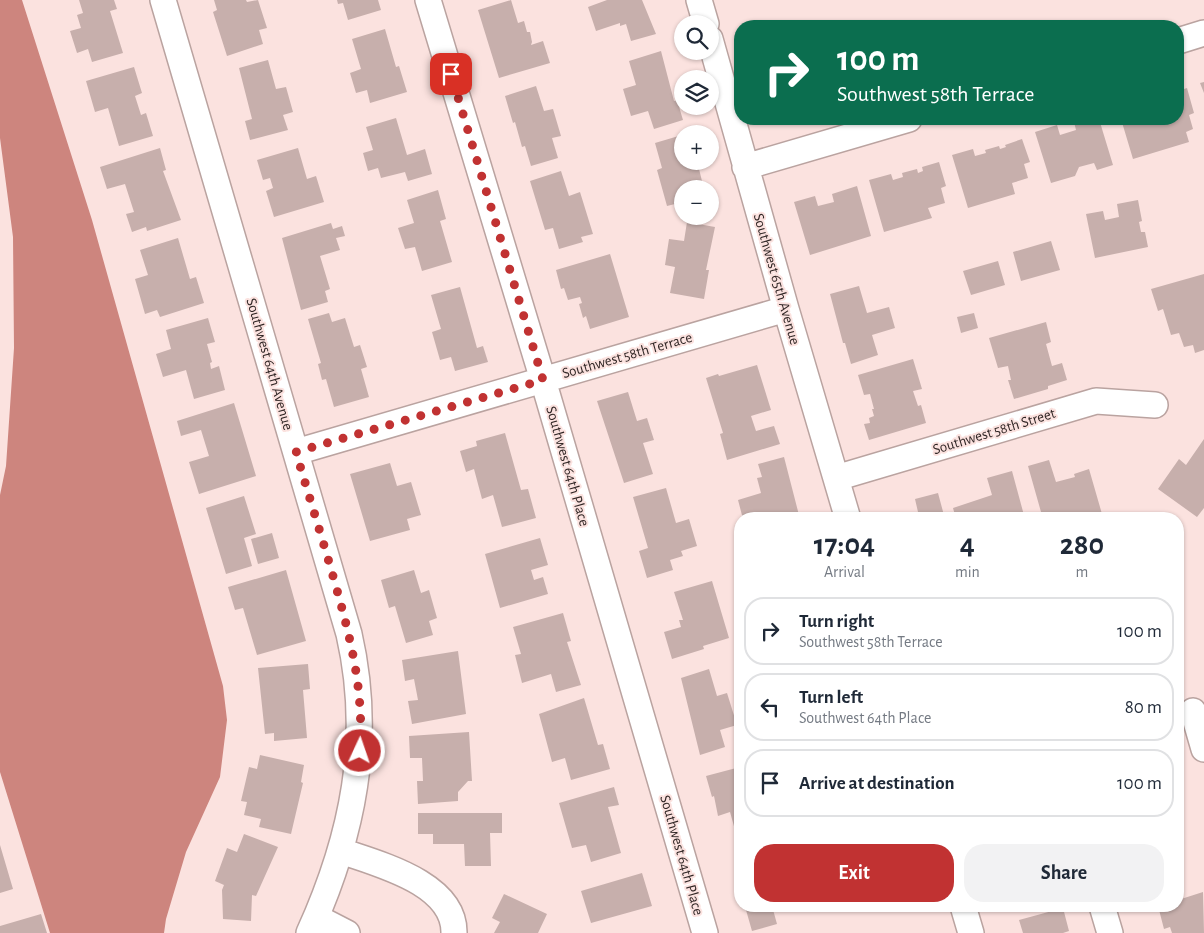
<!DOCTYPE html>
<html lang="en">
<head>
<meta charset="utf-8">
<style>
  :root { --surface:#fff; --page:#f2f2f3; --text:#1f2937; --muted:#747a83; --line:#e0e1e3; --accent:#c13232 }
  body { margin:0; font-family:"Alegreya Sans",sans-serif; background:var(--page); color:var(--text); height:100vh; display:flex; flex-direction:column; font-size:19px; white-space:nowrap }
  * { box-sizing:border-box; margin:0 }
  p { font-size:16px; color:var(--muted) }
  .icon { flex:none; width:28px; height:28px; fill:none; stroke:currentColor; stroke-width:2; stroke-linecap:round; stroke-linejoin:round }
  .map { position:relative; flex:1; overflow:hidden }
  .details { position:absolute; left:734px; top:512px; width:450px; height:400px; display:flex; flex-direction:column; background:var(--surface); border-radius:20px; box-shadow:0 1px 4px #0004 }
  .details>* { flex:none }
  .guide { position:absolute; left:734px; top:20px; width:450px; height:105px; border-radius:20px; box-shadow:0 1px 4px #0004; background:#0b6e4f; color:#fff; overflow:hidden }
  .fabs { position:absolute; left:674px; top:15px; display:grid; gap:10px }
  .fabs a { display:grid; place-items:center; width:45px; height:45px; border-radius:50%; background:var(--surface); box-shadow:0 1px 4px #0004; font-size:25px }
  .pin { position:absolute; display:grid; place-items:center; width:42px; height:42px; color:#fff; margin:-21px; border-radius:10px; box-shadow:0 2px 8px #0006 }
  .me { position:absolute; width:55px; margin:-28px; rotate:3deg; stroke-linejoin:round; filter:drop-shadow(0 0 4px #0008) }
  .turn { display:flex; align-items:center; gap:18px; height:105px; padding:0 20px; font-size:22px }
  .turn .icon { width:65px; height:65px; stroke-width:2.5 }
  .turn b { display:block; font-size:35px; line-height:42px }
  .eta { display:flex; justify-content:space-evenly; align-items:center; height:85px; text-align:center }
  .eta b { font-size:30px; font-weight:700; line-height:35px }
  .button { display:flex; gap:10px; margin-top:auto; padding:10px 20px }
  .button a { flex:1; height:58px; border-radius:20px; background:var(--accent); color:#fff; font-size:20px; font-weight:700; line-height:58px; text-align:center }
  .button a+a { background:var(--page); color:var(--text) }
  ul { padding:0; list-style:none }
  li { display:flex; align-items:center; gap:15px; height:68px; margin:0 10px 8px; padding:0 10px; border:2px solid var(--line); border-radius:20px }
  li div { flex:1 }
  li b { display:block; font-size:19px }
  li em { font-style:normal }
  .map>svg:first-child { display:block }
</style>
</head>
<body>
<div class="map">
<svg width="1204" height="933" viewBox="0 0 1204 933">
  <rect width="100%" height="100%" fill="#fbe2df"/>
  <path fill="#cd857e" d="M0,0H22L92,220L223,686L227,720L220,777L186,852L166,919L164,933H50L0,772V495L6,466L14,348L13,237L0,138Z"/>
  <path fill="#c7afac" d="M79,0H114L117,9L110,11L123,53L92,62L88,49L77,53L70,31L81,28L77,15L83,13Z
    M214,0H246L247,2L258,0L267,28L259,30L263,44L227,56L213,12L217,10Z
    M337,0H378L381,10L348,20L343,3L338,4Z
    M511,0L518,23L524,21L527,32H530L532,42L531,45L543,41L550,63L499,78L478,10Z
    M607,0H642L656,34L631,41L626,24L620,26V23L596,31L588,7Z
    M385,29L396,67L399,66L407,92L370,103L367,90L356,93L350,73L361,69L352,39Z
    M661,51L674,101L677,100L683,120L654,129L648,111L631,116L623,89L636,85L629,61Z
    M268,60L276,89L286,87L293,112L283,115L288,130L250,140L245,121L252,119L239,68Z
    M134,67L142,93L135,96L141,115L146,113L153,136L119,146L108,108L95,112L86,81Z
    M1204,82V93L1200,83Z
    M536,86L544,111L553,109L561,136L552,138L558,158L531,166L525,146L522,147L515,122L513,123L505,96Z
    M1187,88L1194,113L1189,115L1193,129L1186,132L1189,142L1133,159L1121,119H1178V91Z
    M396,118L407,155L425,149L432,174L408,181L405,172L381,178L378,168L368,171L363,153L373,150L366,127Z
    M1084,119H1099L1113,165L1097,170L1094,163L1079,167L1075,176L1051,183L1035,132L1057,125L1060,135L1076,130L1074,122Z
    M682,135V161H697L704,189H682V215L679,203L667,206L657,170L662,168L655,143Z
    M1022,139L1030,162L1024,164L1028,178L1012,183L1015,194L968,208L952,155L973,149L975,156L986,153L985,150L999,146L1000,149L1006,147L1005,145Z
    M160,148L166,170L163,171L181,220L147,231L146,227L132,232L126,214L134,212L125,184L107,189L100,167Z
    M298,148L307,179L316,176L324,202L274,217L266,191L273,188L270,178L263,180L257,160Z
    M939,162L946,186L941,188L945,203L928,208L932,218L884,232L869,180L891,174L893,180L903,177L902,173L917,169L918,173L923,171L922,167Z
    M561,171L569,196L580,192L593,234L581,237L583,242L559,249L553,228L545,230L530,181Z
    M857,186L871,236L810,255L794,202L815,196L818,206L834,202L832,194Z
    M438,190L446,219L440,221L452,262L422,271L415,247L405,249L398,228L414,223L407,200Z
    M1138,200L1142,221L1139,222L1141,232H1145L1148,247L1095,258L1086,214L1103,211L1105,220L1119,217L1117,204Z
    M687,222L715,227L706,270H709L704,299L670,293L675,267L665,265L669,239L684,241Z
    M331,223L333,229L342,226L345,236L336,238L340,250L320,256L330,289L325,291L328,302L301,310L282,238Z
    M178,238L190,279L196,277L204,303L160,317L157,310L145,314L135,279L148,275L140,250Z
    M1051,241L1060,270L1021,281L1013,252Z
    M610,254L629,317L590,329L586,316L583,318L579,304L582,303L580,297L568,300L564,288L561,289L556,270Z
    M998,261L1005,285L971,295L963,271Z
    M1204,274V350L1195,353L1193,345L1184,347L1179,333L1171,335L1163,309L1158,311L1151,289Z
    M859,286L867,313L889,307L895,328L872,335L878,355L851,364L845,343H843L830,294Z
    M460,287L477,348L483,346L488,362L455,371L451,357L440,360L432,332L441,329L431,295Z
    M329,313L332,322L345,318L354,347L360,345L367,367L361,369L369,397L334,407L326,379L322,380L318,364L321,363L308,319Z
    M974,313L978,328L961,333L957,317Z
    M208,318L215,342L207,344L212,362L210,363L211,369L219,366L225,390L194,399L186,370L163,377L156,354L171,349L166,330Z
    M1046,322L1051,342L1046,344L1052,366L1062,363L1067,380L1048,386V389L1014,399L1008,380H1011L1008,366L998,368L989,338Z
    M913,359L922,389L913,391L918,406L921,405L926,423L869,440L864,424L870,423L869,418L874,416L872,409H874L870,394L864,395L858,375Z
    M757,365L771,410L751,416L756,431L774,426L780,444L727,460L720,434L723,433L706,378L718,374L719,376Z
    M628,392L637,421L647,418L654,440L643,443L653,474L624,483L597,401Z
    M234,403L256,476L199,494L189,462L209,456L201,430L181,436L177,421Z
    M505,433L521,490L528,489L536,518L502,527L493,495L482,499L474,469L466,472L460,451L477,446L476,441Z
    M1204,439V508L1197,517L1158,489L1179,459L1186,465Z
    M784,457L800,519H743L738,500L761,493L757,478L762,477L758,464Z
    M1049,460L1056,482L1075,477L1074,474L1089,469L1102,514L1087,519H1043L1028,466Z
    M390,463L397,486L411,482L421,515L407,519L410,530L370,541L350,474Z
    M1012,471L1025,519H956L953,508L992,495L987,478Z
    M666,488L676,523L689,519L697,546L681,551L683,556L670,560L673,570L647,578L639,551L648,548L633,497Z
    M938,493L945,519H911L910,514L918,512L915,499Z
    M244,496L256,534L244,538L252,566L226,574L206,508Z
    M272,533L279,558L258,564L251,539Z
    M540,538L548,565L531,570L534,580L543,577L548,594L500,608L485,554Z
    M286,570L306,641L257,655L243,608L235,610L228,587Z
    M414,570L421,593L429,590L437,618L429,621L433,635L406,643L395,606L389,608L381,580Z
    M712,581L729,638L703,646L704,649L672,659L664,632L681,627L679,620H683L674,592Z
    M563,613L571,641L567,642L581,685L556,692L551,674L522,683L515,655L521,654L513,627Z
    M458,651L466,714L412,724L408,701L418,700L414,679L405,681L402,660Z
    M308,664L310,689L303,690L307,738L274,741V733L265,734L258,668Z
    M709,669L717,696L727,693L737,725L720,730L725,747L700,755L681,678Z
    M584,698L598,745L603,744L610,769L571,780L565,758L552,762L539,714Z
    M469,732L472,781H468L458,792V801L418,804L417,781H423L422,758H410L409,736Z
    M260,755L304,765L301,782L303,783L291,834L259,827L261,819L244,815L247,802L241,801L249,767L257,769Z
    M740,767V836L737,837L730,812L718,816L714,796L712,797L706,776Z
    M614,787L619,805L608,807L621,853L591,862L586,845L572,848L559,803Z
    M418,813H502V833H490L491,866H465L464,844H433V834H418Z
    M1178,829L1183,848L1178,849Z
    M244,834L278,847L256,896L252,895L251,921L223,919L222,890L224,885L215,881L227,848L237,852Z
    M0,845L13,889L0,893Z
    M740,854V872L735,855Z
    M1178,855L1183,871L1178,873Z
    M642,873L652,906L591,923L581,891Z
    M1203,892L1204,933H1172L1170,927L1164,929L1158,906H1178V900Z
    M504,894L547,914L538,933H494L500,922L492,918Z
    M750,906H772L777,924L752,931L746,910L750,909Z
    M1063,908L1069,931L1063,933H1023L1019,920Z
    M41,914L47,933H0V926Z"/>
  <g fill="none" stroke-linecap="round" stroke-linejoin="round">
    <g stroke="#baa3a0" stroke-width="28">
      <path id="minor" d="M163,0L349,634C373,739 353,836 309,933
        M428,0L543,380L705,933
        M699,0L706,24
        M710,39L786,309L848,519
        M1178,41L1204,33
        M745,167L909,119
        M296,452L786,309
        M836,478L1096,401L1155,405
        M1193,711L1204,749
        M341,851C378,864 455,883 454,933
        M963,906L971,933
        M1102,906L1110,933
        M316,917L347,933"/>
    </g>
    <use href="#minor" stroke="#fff" stroke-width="25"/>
  </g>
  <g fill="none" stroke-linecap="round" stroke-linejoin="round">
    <path stroke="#c13232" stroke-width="9" stroke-dasharray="0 16.2" d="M360,751C364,688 350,636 333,576C321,534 308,493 296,452L543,380L451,74"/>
  </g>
  <g text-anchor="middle" stroke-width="4" stroke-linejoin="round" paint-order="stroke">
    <g font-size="15" fill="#302625" stroke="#fbe2df">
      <text transform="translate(777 279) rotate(74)" y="5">Southwest 65th Avenue</text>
      <text transform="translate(627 355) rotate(-16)" y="5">Southwest 58th Terrace</text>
      <text transform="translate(270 364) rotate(74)" y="5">Southwest 64th Avenue</text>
      <text transform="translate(994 431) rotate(-17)" y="5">Southwest 58th Street</text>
      <text transform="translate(568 466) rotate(74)" y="5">Southwest 64th Place</text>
      <text transform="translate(682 855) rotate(74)" y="5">Southwest 64th Place</text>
    </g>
  </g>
</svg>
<div class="fabs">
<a><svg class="icon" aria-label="search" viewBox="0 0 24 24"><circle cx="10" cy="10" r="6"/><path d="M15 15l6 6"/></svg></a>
<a><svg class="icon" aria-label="layers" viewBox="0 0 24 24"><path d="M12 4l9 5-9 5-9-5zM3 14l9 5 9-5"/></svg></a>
<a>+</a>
<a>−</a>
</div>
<div class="pin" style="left:451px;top:74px;background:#d93025"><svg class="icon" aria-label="arrive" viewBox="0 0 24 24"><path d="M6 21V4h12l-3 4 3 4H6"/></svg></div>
<svg class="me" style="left:360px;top:751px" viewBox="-20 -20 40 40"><circle r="17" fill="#c13232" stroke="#fff" stroke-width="3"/><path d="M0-11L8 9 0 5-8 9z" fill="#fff"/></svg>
<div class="guide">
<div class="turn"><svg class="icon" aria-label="right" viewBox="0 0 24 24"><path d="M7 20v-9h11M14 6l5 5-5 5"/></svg><div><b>100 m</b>Southwest 58th Terrace</div></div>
</div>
<section class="details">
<div class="eta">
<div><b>17:04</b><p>Arrival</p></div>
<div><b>4</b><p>min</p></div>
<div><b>280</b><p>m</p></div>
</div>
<ul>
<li><svg class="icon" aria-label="right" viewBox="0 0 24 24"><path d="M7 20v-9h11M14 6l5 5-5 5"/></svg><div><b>Turn right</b><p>Southwest 58th Terrace</p></div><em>100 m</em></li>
<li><svg class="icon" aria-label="left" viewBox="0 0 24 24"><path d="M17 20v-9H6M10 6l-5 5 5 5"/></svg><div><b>Turn left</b><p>Southwest 64th Place</p></div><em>80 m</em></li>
<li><svg class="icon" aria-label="arrive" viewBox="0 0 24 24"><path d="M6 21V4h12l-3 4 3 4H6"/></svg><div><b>Arrive at destination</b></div><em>100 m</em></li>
</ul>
<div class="button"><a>Exit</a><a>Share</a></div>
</section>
</div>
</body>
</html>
